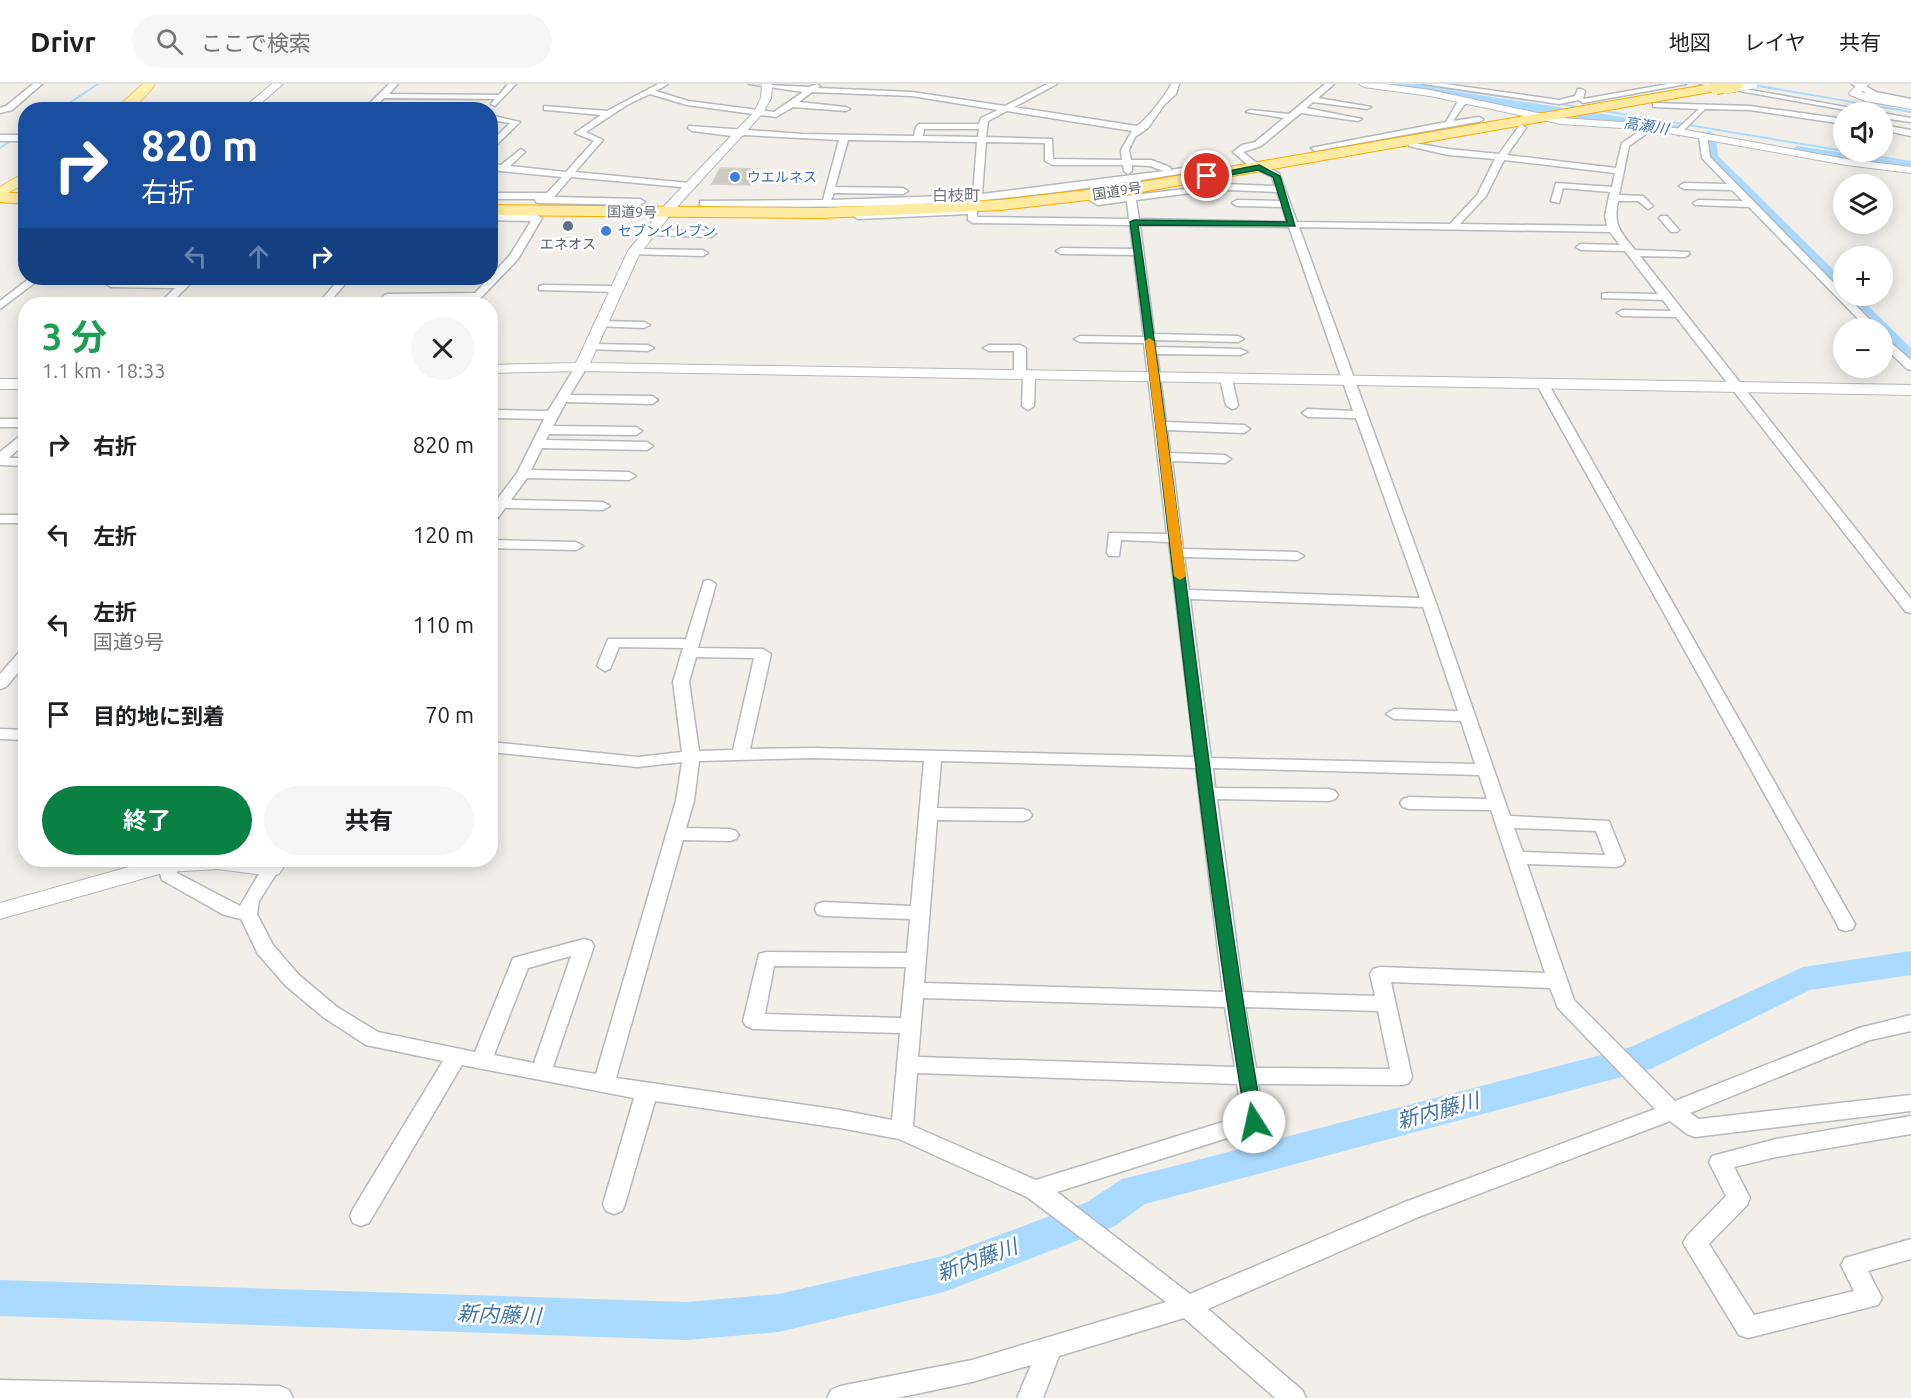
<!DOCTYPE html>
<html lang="ja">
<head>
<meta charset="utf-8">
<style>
  :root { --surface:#fff; --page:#f6f6f6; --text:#202124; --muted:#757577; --line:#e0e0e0; --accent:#0b8043 }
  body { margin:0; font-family:Ubuntu,"Noto Sans JP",sans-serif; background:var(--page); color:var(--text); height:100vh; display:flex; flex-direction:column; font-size:22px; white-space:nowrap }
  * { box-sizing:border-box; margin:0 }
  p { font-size:20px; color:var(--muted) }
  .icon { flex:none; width:33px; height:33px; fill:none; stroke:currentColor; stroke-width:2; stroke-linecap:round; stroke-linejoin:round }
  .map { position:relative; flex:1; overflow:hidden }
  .side { position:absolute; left:18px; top:213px; width:480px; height:570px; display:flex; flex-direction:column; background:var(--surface); border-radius:24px; box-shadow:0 3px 15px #0003 }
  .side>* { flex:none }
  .guide { position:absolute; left:18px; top:18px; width:480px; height:183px; border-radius:24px; box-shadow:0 3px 15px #0003; background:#1a4fa0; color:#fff; overflow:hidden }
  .fabs { position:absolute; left:1833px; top:18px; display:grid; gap:12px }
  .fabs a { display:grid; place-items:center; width:60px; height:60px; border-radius:50%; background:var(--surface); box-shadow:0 3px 15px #0003; font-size:30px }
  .pin { position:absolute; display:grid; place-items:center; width:51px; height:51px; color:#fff; margin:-26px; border:3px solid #fff; border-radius:50%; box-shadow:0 2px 6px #0007 }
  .me { position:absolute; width:66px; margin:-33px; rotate:350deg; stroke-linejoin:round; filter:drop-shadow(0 0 4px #0008) }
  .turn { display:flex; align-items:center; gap:21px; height:126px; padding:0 24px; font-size:27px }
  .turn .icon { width:78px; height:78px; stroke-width:2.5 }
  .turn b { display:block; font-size:42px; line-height:51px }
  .lanes { display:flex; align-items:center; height:57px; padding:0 24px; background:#0003; justify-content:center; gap:30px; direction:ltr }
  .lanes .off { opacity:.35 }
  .round { display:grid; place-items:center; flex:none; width:63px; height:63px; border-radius:32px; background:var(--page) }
  .head { display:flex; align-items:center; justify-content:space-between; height:102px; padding:0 24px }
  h1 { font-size:36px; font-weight:700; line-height:45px; color:#1e9e55 }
  .button { display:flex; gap:12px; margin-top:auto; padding:12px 24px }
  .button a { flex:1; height:69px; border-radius:36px; background:var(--accent); color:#fff; font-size:24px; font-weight:700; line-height:69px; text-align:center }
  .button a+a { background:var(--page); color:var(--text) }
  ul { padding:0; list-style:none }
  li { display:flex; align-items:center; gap:18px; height:90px; padding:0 24px }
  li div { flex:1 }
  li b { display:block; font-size:22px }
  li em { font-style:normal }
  header { display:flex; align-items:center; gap:36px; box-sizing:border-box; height:84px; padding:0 30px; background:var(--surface); border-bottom:2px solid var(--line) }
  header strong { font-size:28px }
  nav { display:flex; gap:33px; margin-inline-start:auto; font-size:21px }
  .search { width:420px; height:54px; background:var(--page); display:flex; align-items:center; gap:15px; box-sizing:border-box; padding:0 21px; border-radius:33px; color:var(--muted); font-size:22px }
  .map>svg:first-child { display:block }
</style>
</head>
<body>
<header>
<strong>Drivr</strong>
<div class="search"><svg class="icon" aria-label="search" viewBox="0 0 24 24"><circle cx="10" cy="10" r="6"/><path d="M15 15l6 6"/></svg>ここで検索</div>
<nav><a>地図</a><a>レイヤ</a><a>共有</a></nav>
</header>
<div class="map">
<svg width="1911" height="1314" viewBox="0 0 1911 1314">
  <rect width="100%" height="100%" fill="#f1efe8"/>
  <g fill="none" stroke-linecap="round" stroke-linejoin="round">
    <path stroke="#aadaff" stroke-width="2" d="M1414,0L1536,17
      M1753,1L1911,28
      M1554,19L1584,24
      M59,26L98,0
      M1598,26L1911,78
      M0,64L26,47"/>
    <path fill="#aadaff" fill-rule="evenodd" d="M1374,0H1408L1681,42L1688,46L1681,50L1381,4Z
      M1709,47L1716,51L1718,72L1844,196V212H1858L1911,264V281L1904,279L1882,257V244H1871L1706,76L1702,51Z
      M1797,62L1911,79V89L1792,70L1789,67Z
      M1911,867V891L1810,906L1653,984L1640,988L1145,1120L1115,1142L944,1208L779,1248L686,1256L0,1232V1196L686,1218L779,1210L943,1172L1087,1118L1122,1095L1163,1085L1631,963L1803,883Z"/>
  </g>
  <path fill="#cccac5" stroke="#d6d1c6" stroke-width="1.5" d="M720,84L757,85L750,101L712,100Z"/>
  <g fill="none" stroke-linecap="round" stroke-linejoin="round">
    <g stroke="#b5b8bc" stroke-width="3">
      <path id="minor" d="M33,0H42L12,26L0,29V24L6,22Z
        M389,0H398L389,10L499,11L508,0H516L495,22L491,20L495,15L384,14L372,26H363Z
        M658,0H668L656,7L688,17L774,28L803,8L749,0L809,3L817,0L820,2L818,4L912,8L1005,22L1047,0H1057L1014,23L1137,42C1144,39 1169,7 1171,0H1179L1176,10L1164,21L1148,44L1135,53L1129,66L1131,76H1151L1170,83L1171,86L1204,80L1208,83L1204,86C1123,99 1041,112 959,118C874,124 788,123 703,122L700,121V117L823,116L839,56L744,51L740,53L692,47L688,44L689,42L803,50L914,52L916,43L919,40H979L981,34L998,26L912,12L812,8L799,18L846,23L850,25L846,27L793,23L776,33L687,21L650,10L627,21L586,48L603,56L575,88L689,99L694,102L692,104L571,93L554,113L640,115L645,118L640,121L539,119L536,118L535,115H490V109H547L562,93L490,86V80L501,81L521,65L525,68L510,82L566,88L594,57L575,49L601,31L547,26H544V22L607,27ZM1007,27L1132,47L1121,66L1122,76L1053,75L1052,55L986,53L988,37ZM924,45H979L978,53L923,52ZM848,56L977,58L973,111L831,116L834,109L903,110L908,107L903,104L835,103ZM986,58L1045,59V77L1053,81H1123L1124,87L1128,90L1132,87V81L1150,82L1164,87L982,110Z
        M1325,0H1334L1318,14L1371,23L1367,25L1313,18L1306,24L1362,35L1358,37L1301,29L1261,62L1243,68L1254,77L1279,89L1297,138L1450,140L1477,111L1495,75L1448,71L1409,62V58L1448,65L1499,70L1519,42L1522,41L1526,44L1507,71L1616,84L1622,59L1649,41L1656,43L1629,62L1619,111L1643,112L1653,122L1648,125L1638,117H1618C1613,142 1620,147 1635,166L1689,168L1690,170L1685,173L1640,172L1911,515V529L1906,528L1676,233L1622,232L1617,229L1622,226L1671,227L1663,216L1602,214V210L1606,209L1658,210L1625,167L1581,166L1576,163L1581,160L1620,161L1610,148L1299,143L1436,519L1510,732L1609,737L1625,777L1622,781L1616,783L1527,780L1574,916L1675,1017L1859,944L1911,931V947L1870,956L1690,1029L1699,1035L1911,1011V1027L1695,1053L1687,1050L1670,1037L1421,1132L1208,1225L1302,1306L1306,1314H1275L1184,1234L1059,1272L1043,1314H1017L1031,1281L972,1298L897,1314H827L831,1306L840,1302L972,1276L1166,1218L1027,1113L899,1055L840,1044L655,1017L625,1120L622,1127L614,1130L606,1127L603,1120L634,1014L462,981L369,1139L361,1142L353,1139L350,1132L353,1125L443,977L366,961L323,933L285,901L258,870L241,835L224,831L162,796L157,780L160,776H178L175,781L177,789L240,822L267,776H285L259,817L257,830L273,861L299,891L337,923L378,948L475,968L513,874L584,855L591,857L594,862L553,983L596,990L676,717L682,678L638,683L490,668V658L638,673L682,668L673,598L683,564L619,563L610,585L605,587L597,582L608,555H686L704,497L709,496L716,500L698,564L763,565L771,570L750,665L814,664L1195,673L1169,458L1121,456L1119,472H1109L1107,469L1109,449L1167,450L1144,259L1080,258L1074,255L1080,252L1144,253L1134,171L1061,170L1056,167L1061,164L1133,165L1130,141L973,139L968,136V130L858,135L853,132L858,129L972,124L977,127V133L1129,135L1127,117L1098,121L1086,114L1091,111L1100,115L1193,104L1194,100L1197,99L1203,104L1199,108L1136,116L1139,135L1287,138L1282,123L1237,122L1232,119L1237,116L1280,117L1277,108L1226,106L1221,103L1226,100L1275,102L1272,93L1248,81L1233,68L1242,61L1255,58L1284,34L1246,28L1250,26L1289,30ZM1504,76L1615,89L1612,103L1556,99L1551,117L1559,119L1563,104L1610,108L1605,132L1607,142L1460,140L1486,112ZM1140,141L1289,143L1353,327L1308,325L1302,329L1308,333L1356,334L1420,514L1189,506L1184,473L1297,476L1304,472L1297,468L1183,465L1172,377L1225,379L1231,375L1225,371L1170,369L1167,346L1244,349L1250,345L1244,341L1166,338L1157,270L1241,271L1247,268L1241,265L1156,263L1155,256L1238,258L1244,255L1238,252L1154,250ZM1190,515L1423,523L1458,627L1394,625L1386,630L1394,635L1461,637L1475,680L1211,674ZM696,573L754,574L733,666L699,667L689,598ZM814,674L924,677L911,822L824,818L817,820L815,825L817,830L824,832L910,835L907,869L766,868L759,870L743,937L746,942L753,945L900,949L892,1036L840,1026L616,994L683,756L730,757L736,755L739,751L736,747L730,745L686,744L694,717L699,677ZM941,677L1196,684L1223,908L924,899L937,736L1023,737L1029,735L1032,731L1029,727L1023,725L937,724ZM1213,684L1479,691L1487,715L1409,713L1403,715L1400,719L1403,723L1409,725L1491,726L1545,889L1380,883L1373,885L1370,890L1375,912L1243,908L1217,715L1329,717L1335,715L1338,711L1335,707L1329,705L1215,704ZM1514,744L1596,747L1605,771L1523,768ZM571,872L534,979L494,971L528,884ZM774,882L906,883L901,934L765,930ZM1391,898L1550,904L1558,924L1655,1025L1405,1118L1190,1210L1057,1108L1262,1043L1265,1037L1258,1000L1402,1001L1409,999L1412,993ZM923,914L1225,923L1235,983L918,973ZM1245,923L1378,927L1390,985L1256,984ZM917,989L1237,1000L1242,1032L1036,1096L913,1042Z
        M1424,0H1445L1559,16L1575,12L1578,5H1581L1585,7L1583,15L1668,0H1686L1583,19L1579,16L1559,20Z
        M1700,0H1718L1873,28H1857Z
        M1852,0H1862L1876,8L1911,15V19L1871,12Z
        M1467,15L1471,17L1464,21L1453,37L1479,33L1483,35L1482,37L1315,67L1311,64L1446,38L1458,17Z
        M1653,19L1750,22L1844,35V40L1750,26L1705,25L1679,51L1675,48L1676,46L1699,25L1656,23H1653Z
        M1882,29L1911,34V38L1882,34Z
        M490,31L520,38L490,67V59L510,39L490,36Z
        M1882,41L1911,46V52L1882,46Z
        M1703,49L1707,52L1710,73L1878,244H1867L1749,123L1695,121L1693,119L1698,116L1743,117L1732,106L1684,105L1679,102L1684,99L1727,100L1702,74L1699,52Z
        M0,51H26V57H0Z
        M490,130L537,131L542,134L518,175L475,220H465L468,215L391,216L388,220H378L384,211L388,210L475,209L510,171L531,137L490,136Z
        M1661,132H1667L1679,146L1677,148H1671L1659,134Z
        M650,146L711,147L716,150L711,153L647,151V147Z
        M634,165L703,166L708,169L703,172L630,170L629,168Z
        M30,194H41L0,225V217Z
        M340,194H350L328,220H318Z
        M187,195L192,198L170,220H159L175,204L111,203L106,200L111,197L181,198Z
        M543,201L617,202L622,205L617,208L539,206V202Z
        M600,237L644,238L650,241L644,244L596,242L594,240Z
        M1882,251L1911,276V286L1907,285L1882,261Z
        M590,260L648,261L654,264L648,267L586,265V261Z
        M1020,261L1026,264V288L1033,289L1035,291L1034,322L1028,326L1022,322L1023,294L1016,293L1014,291V267H989L983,264L989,261Z
        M581,280L587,283L570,311L652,312L658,316L652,320L566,318L553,342L636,343L642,347L636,351L549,350L546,356L647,358L653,362L647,366L542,364L531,386L629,388L636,392L629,396L527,394L511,416L603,418L610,422L603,426L505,424L495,438L490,439V425L517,389L544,335L490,334V326L548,327L575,283Z
        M1226,291L1232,295L1238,321L1236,324L1232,325L1226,321L1220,295Z
        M1543,297L1549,301L1855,840L1853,845L1846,847L1839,845L1837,840L1537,301Z
        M0,335H26V343H0Z
        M26,347V358L9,374H26V382L0,381V368Z
        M0,431H26V439H0Z
        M490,456L576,458L583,462L576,466L490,464Z
        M26,565V579L6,603L0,605V590L21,566Z
        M0,645L26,646V656L0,655Z
        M1911,1032V1050L1776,1073L1734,1083L1750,1114L1747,1121L1709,1160L1754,1231L1854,1207L1841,1181L1845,1174L1911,1155V1175L1868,1187L1882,1214L1878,1221L1748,1254L1739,1251L1683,1159L1687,1152L1726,1112L1709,1078L1712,1072L1776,1055Z
        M0,1296L280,1302L289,1306L293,1314H0Z"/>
    </g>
    <g stroke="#b5b8bc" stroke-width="2">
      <path id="tertiary" d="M272,0H283L253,26H241Z
        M762,0H772L771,14L763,29L674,126L639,171L590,279L1911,301V311L581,287L490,289V281L576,279L628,167L666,120L754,28L761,14Z
        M1359,0H1386L1430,6L1561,34L1652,40L1846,75L1911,83V89L1846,81L1652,46L1561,40L1430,12L1364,3Z
        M1858,0H1869L1861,8L1911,19V25L1865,17L1850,11L1849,9Z
        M0,295H26V305H0Z
        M154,776H266L279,778L283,784L279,790L271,792L218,785L166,788L0,835V819Z"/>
    </g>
    <g stroke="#f2c960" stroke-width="2">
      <path id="primary" d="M143,0H155C144,16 134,26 114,26Z
        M26,88V99L0,113V103Z"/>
    </g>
    <g stroke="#f9ab00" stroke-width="2">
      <path id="trunk" d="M1711,0H1721L1722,3L1716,7L1113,113L1001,126L822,134L490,131V121L822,124L1001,116L1113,103Z
        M0,108L26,110V120L0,118Z"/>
    </g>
    <use href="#minor" fill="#fff" fill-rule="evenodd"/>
    <use href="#tertiary" fill="#fff" fill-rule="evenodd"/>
    <use href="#primary" fill="#fff2af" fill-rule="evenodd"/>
    <use href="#trunk" fill="#feeaa1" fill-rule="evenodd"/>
    <g stroke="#b5b8bc" stroke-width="10" stroke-linecap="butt">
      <path id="minor-bridge" d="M1725,5L1753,0"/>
    </g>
    <g stroke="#f9ab00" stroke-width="16" stroke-linecap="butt">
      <path id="trunk-bridge" d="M1716,3L1736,0"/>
    </g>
    <use href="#minor-bridge" stroke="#fff" stroke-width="9"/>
    <use href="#trunk-bridge" stroke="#feeaa1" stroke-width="14"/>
  </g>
  <path fill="#0b8043" stroke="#07532c" stroke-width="1.5" d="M1259,81L1280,92L1295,142L1138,141C1182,439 1211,740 1263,1038L1261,1043L1254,1045L1248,1043L1246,1038C1196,739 1171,437 1130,138L1134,136L1287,138L1273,93L1258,86L1207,95L1203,92Z"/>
  <path fill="#f59e0b" d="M1149,254L1154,257L1186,492L1180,496L1174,492L1145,257Z"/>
  <g fill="#3f7fe0" stroke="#fff" stroke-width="2">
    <circle cx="735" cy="93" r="6"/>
    <circle cx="606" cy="147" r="6"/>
  </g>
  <circle fill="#5c6f8a" stroke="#fff" stroke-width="2" cx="568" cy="142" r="6"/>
  <g text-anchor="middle" stroke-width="5" stroke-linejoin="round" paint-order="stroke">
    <g font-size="14" fill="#366cbe" stroke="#fff" text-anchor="start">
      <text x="747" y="98">ウエルネス</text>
      <text x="618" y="152">セブンイレブン</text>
    </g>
    <g font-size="14" fill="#5f6368" stroke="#fff">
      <text transform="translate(1117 107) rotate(-9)" y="5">国道9号</text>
      <text transform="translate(632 128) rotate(1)" y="5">国道9号</text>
    </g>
    <g font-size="14" fill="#4e5e75" stroke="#fff">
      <text x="568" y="165">エネオス</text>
    </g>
    <g font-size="15" font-style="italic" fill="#4174aa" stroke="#fff">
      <text transform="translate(1646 42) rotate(9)" y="5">高瀬川</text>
    </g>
    <g font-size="16" fill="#70757a" stroke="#fff">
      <text x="956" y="117">白枝町</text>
    </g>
    <g font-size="21" font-style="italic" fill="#4174aa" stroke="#fff">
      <text transform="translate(1438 1027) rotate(-15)" y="7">新内藤川</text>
      <text transform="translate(977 1176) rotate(-20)" y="7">新内藤川</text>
      <text transform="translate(499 1231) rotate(2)" y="7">新内藤川</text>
    </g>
  </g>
</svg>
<div class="fabs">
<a><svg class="icon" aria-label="sound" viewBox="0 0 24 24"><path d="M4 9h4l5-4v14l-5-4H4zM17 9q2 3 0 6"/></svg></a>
<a><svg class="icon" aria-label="layers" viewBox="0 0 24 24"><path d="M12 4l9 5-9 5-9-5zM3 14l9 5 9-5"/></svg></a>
<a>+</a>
<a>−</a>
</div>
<div class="pin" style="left:1207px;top:92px;background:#d93025"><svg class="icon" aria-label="arrive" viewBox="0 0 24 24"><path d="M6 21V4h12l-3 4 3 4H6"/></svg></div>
<svg class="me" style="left:1254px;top:1038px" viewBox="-20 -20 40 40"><circle r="19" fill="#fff"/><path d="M0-13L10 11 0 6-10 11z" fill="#0b8043"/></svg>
<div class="guide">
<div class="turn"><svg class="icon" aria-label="right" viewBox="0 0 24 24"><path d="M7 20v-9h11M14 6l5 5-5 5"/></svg><div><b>820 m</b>右折</div></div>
<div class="lanes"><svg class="icon off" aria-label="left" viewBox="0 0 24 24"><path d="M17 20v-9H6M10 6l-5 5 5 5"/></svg><svg class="icon off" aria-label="ahead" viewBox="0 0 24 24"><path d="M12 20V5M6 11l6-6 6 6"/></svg><svg class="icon" aria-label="right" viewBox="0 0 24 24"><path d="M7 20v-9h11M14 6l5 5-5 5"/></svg></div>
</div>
<section class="side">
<div class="head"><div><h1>3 分</h1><p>1.1 km · 18:33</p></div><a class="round"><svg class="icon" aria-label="close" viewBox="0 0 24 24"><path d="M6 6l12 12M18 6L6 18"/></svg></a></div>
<ul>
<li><svg class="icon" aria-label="right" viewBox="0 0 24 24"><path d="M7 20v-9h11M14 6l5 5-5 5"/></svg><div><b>右折</b></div><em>820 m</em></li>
<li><svg class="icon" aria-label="left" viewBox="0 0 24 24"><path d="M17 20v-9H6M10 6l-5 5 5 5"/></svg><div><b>左折</b></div><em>120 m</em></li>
<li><svg class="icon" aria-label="left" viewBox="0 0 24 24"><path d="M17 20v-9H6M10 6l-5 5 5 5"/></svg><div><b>左折</b><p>国道9号</p></div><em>110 m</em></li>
<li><svg class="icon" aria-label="arrive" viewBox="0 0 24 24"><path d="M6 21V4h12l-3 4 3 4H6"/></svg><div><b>目的地に到着</b></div><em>70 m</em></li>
</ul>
<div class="button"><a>終了</a><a>共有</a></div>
</section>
</div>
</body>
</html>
